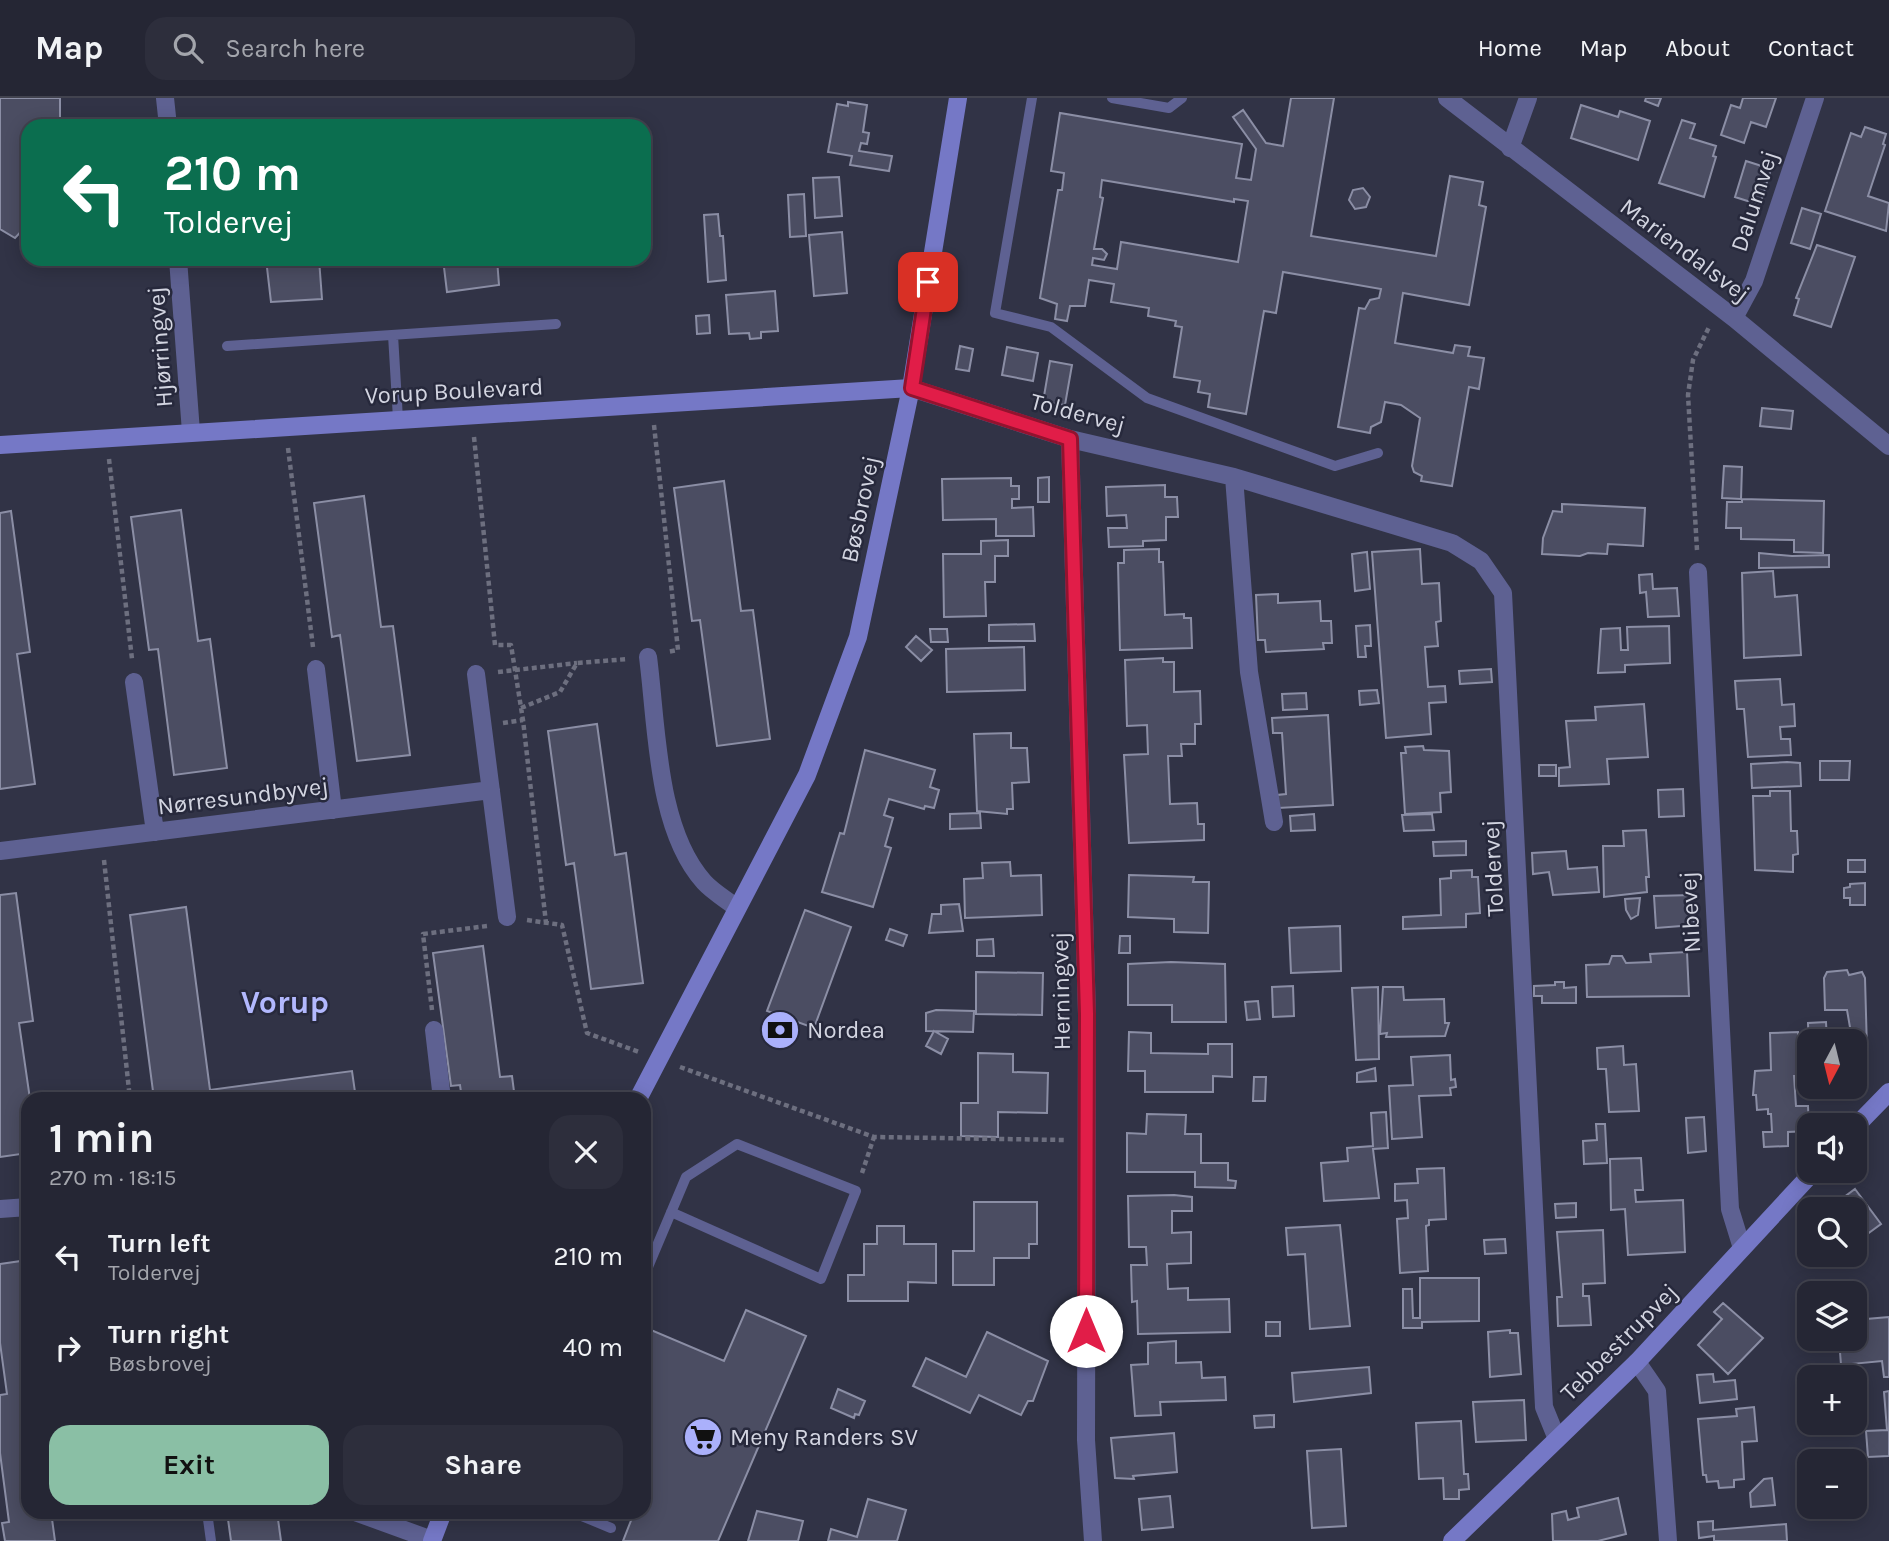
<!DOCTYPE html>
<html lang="en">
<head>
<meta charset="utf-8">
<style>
  :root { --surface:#252634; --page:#2d2e3c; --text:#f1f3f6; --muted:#a3a5ac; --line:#42434f; --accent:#8abfa5 }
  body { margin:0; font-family:Karla,sans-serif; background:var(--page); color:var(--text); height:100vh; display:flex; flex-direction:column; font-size:26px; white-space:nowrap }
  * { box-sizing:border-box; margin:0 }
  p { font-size:23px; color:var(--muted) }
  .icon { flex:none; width:38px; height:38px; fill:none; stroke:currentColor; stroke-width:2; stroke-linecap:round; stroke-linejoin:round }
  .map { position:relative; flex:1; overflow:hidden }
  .drawer { position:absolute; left:21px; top:994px; width:630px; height:427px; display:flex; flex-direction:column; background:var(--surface); border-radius:21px; box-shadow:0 4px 18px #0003,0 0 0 2px var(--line) }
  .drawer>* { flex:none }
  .banner { position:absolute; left:21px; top:21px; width:630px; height:147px; border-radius:21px; box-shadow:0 4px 18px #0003,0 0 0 2px var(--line); background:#0b6e4f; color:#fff; overflow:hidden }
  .needle { width:46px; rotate:187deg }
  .controls { position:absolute; left:1797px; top:931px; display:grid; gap:14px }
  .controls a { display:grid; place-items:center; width:70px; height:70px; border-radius:14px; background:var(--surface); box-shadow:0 4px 18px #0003,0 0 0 2px var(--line); font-size:35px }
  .pin { position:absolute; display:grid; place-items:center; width:60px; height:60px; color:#fff; margin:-30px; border-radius:14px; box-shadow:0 4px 10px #0006 }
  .me { position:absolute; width:77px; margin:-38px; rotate:0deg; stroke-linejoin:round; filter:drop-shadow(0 0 5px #0008) }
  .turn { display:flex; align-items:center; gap:24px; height:147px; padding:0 28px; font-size:32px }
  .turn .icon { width:91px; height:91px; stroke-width:2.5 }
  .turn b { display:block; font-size:49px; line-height:60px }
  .round { display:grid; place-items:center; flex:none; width:74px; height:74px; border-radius:21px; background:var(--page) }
  .headline { display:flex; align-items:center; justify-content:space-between; height:119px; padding:0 28px }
  h1 { font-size:42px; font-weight:700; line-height:52px }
  .button { display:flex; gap:14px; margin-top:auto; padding:14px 28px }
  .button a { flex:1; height:80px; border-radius:21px; background:var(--accent); color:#111; font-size:28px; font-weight:700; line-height:80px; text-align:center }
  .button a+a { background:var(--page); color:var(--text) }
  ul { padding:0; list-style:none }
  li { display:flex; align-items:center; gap:21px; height:91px; padding:0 28px }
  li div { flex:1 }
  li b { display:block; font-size:26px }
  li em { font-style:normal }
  header { display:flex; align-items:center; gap:42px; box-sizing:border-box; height:98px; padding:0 35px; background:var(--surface); border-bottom:2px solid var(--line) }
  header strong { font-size:33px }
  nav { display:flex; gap:38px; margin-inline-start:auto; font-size:24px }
  .search { width:490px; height:63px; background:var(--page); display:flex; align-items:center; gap:18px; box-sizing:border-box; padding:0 24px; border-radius:21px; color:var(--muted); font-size:26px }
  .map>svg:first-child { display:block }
</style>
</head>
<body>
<header>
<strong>Map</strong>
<div class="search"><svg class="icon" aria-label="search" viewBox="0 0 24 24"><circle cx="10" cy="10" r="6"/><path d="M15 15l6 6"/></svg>Search here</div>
<nav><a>Home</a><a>Map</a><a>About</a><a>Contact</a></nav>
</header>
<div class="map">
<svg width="1889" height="1443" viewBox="0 0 1889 1443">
  <rect width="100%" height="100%" fill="#313346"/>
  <path fill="#4b4d62" stroke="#8b8ea5" stroke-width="2" fill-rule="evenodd" d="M0,0H60V28H28V126L15,140L0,131Z
    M1291,0H1334L1311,138L1436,158L1450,78L1483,84L1479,107L1486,109L1469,207L1403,195L1395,245L1453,255L1455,247L1470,249L1468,258L1484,260L1479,291L1469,289L1452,388L1421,383L1422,378L1414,374L1412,368L1420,320L1401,307L1385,304L1381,324L1371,329L1370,335L1338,329L1359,210L1365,211L1370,202L1379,200L1381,191L1283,174L1276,215L1264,213L1246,316L1208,309L1210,296L1198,294L1200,283L1174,279L1182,229L1175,228L1176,223L1148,218L1149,210L1111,204L1114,186L1089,182L1085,208H1070L1067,223L1055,221L1057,206L1040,200L1058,92H1062L1064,75L1051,73L1060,15L1242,46L1236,80L1251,82L1256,51L1233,19L1243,12L1266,45L1283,48ZM1102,82L1234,104V101L1248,103L1238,164L1121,144L1117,171L1092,167L1093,160L1104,162L1107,156L1102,151H1094L1103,100L1100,99Z
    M1646,0H1661L1658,8L1645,3Z
    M1743,0H1776L1766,29L1751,24L1744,45L1721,37L1731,7L1740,10Z
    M848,4L867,7L863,34L869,35L867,46L861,45L859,53L892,58L889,73L850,67L852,58L828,54L837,6L848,8Z
    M1581,7L1618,19L1620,13L1650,23L1638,62L1571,40Z
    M1682,22L1695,26L1690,40L1716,48L1713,58L1716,59L1704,99L1659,85Z
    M1865,29L1886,36L1883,46L1885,47L1868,98L1889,105L1886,133L1825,113L1851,35L1861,39Z
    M1746,63L1771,71L1760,107L1735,99Z
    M839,79L842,118L815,120L813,80Z
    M1363,90L1370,99L1366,109L1355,111L1349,102L1353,92Z
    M804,96L806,138L790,139L788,97Z
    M1802,110L1821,116L1810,151L1791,145Z
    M718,116L720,138H723L726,182L708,184L704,117Z
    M842,134L847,195L814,198L809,137Z
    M1817,147L1855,159L1831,229L1794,217L1799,201L1796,200Z
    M266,161H319L322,201L271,204Z
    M443,161H497L499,187L447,194Z
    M775,193L778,233L761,234V240L750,241L749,235L729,236L726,197Z
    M709,217L710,235L697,236L696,218Z
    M960,248L973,251L969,273L956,271Z
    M1007,249L1038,255L1033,283L1002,277Z
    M1050,263L1072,267L1065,307L1043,304Z
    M1762,310L1793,313L1791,331L1760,328Z
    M1724,368L1742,369L1741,401L1722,400Z
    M1049,379V404H1038V380Z
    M1011,380V388H1019V401H1012V410L1033,409L1034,438H996V421L943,422L942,381Z
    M724,383L741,513L753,512L770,641L717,648L700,522L692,523L674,390Z
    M1165,387V399H1177L1178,419H1166V442L1143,443V448L1109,449L1108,430H1127L1126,417L1107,418L1106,389Z
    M364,398L381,529L393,528L410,657L357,663L340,537L332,539L314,405Z
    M1742,401L1824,403L1823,455L1794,454V442L1741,441V430H1726L1727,404H1742Z
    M1562,406L1645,410L1643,448L1608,446L1607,456L1588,455L1580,458L1542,456L1543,440L1553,413L1562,414Z
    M181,412L198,543L210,541L227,670L174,677L158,551L149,552L131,419Z
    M11,413L30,554L17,556L35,686L0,691V415Z
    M1008,442V458H995V484H985L986,518L944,519L943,456H981V443Z
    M1159,451V464H1163L1165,517L1184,516V520H1191L1192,550L1120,552L1118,465H1124V452Z
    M1420,451L1422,486L1439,485L1441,523L1436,524L1438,548L1425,549L1428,589L1445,588L1446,604L1429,605L1431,636L1386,640L1372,454Z
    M1367,454L1370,491L1355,493L1352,456Z
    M1759,455L1792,458L1829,457V469L1759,470Z
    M1773,473L1775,499L1797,497L1801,557L1744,560L1742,475Z
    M1652,476L1653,491L1677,490L1679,518L1648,519L1646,494L1640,495L1639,477Z
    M1278,496V505L1320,503L1321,523H1331L1332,545H1323L1324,551L1266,554L1265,542H1258L1256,497Z
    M1034,526L1035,543H989V527Z
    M1370,527L1371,548H1365L1366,559H1358L1356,528Z
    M1669,528L1670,565L1625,567V574L1598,575L1601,531L1620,530L1621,552H1628L1627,529Z
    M930,531H947L948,544H931Z
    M916,538L932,552L921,563L906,549Z
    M1024,549L1025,592L947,594L946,551Z
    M1163,560V564H1174V594L1200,593L1201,626H1195V646H1181L1182,658H1168L1170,706L1197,705L1198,726H1204V742L1129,745L1124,657L1148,656L1147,627L1127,628L1125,562Z
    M1491,571L1492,584L1460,586L1459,573Z
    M1780,581L1782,607L1794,606L1795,628L1780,629L1781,641H1790L1791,657L1748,659L1744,611H1737L1735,583Z
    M1377,592L1379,605L1360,607L1359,593Z
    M1306,595L1307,611L1283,612L1282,596Z
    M1644,606L1648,659L1607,661L1609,686L1559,688V670L1570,669L1566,623L1596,622L1595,609Z
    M1328,617L1333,707L1278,710L1277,697L1286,696L1282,635H1273L1272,620Z
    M597,626L615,757L626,755L643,885L591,891L574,765L566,767L548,633Z
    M1011,635V650H1027L1029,684L1012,685L1013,711H1007V716L977,713L974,636Z
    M1423,648L1424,652L1449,653L1451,694L1440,695L1441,714L1405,716L1401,655H1406L1405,649Z
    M865,652L935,672L930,689L939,692L934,710L925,708L924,711L889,701L884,717L893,720L885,748L891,750L873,809L822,794L840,735L844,736Z
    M1820,663H1850L1849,682H1820Z
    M1787,664L1800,665L1801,688L1752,690L1751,666Z
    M1539,667H1556V678H1539Z
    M1683,691L1684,718L1659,719L1658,692Z
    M1770,693H1790L1791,733H1797L1798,756L1793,757V774L1755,772L1753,698H1770Z
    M980,715L981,730L950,731V716Z
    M1314,716L1315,732L1291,733L1290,718Z
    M1432,716L1434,732L1404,733L1402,717Z
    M1646,732L1649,779H1646L1647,794L1604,799L1603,748H1624L1623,733Z
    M1466,743V757L1434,758L1433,744Z
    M1566,753L1568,771L1597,769L1599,794L1553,797L1549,774L1533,776L1532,755Z
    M1848,762H1865V774H1848Z
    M1010,764L1011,778L1041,777L1042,817L965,820L964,781L983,780L982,765Z
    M1472,772V779H1478L1480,815L1466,816V829L1403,831V819L1441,817L1440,781L1451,780V773Z
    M1129,777L1194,779L1193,784H1209L1208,835L1174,834V821L1128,819Z
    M1865,785V807H1850V800H1844V790L1850,789V786Z
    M16,795L33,923L19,925L30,1001L28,1055L0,1059V797Z
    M1693,797L1694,827L1656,830L1654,798Z
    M1640,800L1638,817L1631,821L1626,812L1625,801Z
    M959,806L963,833L929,835L932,816H941V807Z
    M186,809L210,992L352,973L356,1001H154L130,817Z
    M805,812L851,829L814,930L767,913Z
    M1340,828L1341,873L1291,875L1289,830Z
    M890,831L907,837L903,848L886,842Z
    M1120,838H1130V855H1119Z
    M993,841L994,858H977V842Z
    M483,848L500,979L512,978L515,1001H462L460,987L451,988L433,855Z
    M1687,854L1689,898L1587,899L1586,867L1609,866L1612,858H1622L1626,865L1651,864L1650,856Z
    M1171,864L1225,866L1226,924H1172V907H1128V866Z
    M1847,872L1849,877L1862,874L1865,880L1867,952L1855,953V943H1843L1842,936L1851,935L1847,912H1825L1824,880L1827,874Z
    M976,874L1043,875L1042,917L976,916Z
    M1555,884H1564V890L1576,889V905H1542V898H1534V888L1555,887Z
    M1293,888L1294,918L1273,919L1272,889Z
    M1378,889L1379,961L1356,962L1352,890Z
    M1383,889H1403L1404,902L1444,901L1445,925H1449L1445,938L1386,939L1387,935L1380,936Z
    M1258,903L1260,921L1247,922L1245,904Z
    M936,912L974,913L973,934L926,933V915Z
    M1826,924L1827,943H1810L1809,955L1808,925Z
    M934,933L948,941L941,956L926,948Z
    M1129,934L1151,935V955L1208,956V946H1232V979L1213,978V994H1145V973H1128Z
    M1798,934L1800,978H1794L1796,1008H1808L1809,1033L1788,1034V1048L1764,1049L1763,1034H1772L1771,1016H1768V1011L1757,1012L1756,997H1753L1755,973L1771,972L1770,935Z
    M1623,948L1624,967L1636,966L1639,1013L1609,1014L1606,971H1598L1597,950Z
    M978,955L1013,956V974L1048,975L1047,1015L998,1014V1039L961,1038V1005H978Z
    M1450,957L1451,982L1455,981L1456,989L1450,990L1451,997L1419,998L1422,1039L1392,1041L1389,988L1413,987L1411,959Z
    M1375,970L1376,983L1357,984V975Z
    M1254,979H1266L1265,1003H1253Z
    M1386,1014L1388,1050L1373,1051L1379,1100L1324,1103L1321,1065L1348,1063L1347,1050L1373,1048L1371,1015Z
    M1147,1016L1186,1017L1185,1036H1201V1065H1228V1082L1236,1083L1235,1090L1195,1089V1074H1127V1035L1146,1036Z
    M1704,1019L1706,1053L1688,1055L1686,1020Z
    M1596,1026H1605L1607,1065L1584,1066L1583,1043L1597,1042Z
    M1641,1060L1643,1092H1635L1636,1104L1683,1102L1685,1154L1628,1157L1625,1111L1611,1112L1610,1061Z
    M1444,1070L1446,1121L1429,1122V1127L1426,1128L1428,1173L1400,1175L1397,1121L1408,1120L1407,1102L1395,1103V1086L1418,1085L1417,1071Z
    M1855,1091L1881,1126L1855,1145V1111H1828Z
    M1174,1097L1192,1099V1113H1172V1135L1191,1134V1165L1167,1166L1168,1191L1188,1190V1202L1229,1201L1230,1234L1138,1236L1137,1203L1132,1204L1131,1167H1147L1146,1149H1129L1128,1098Z
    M974,1104H1037V1146H1029V1160H994V1187H953V1153H974Z
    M1576,1105V1119L1556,1120L1555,1106Z
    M1340,1127L1350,1228L1310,1231L1305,1156L1288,1157L1286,1130Z
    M877,1128H904V1146H936V1185L908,1184V1203H848V1177H864V1146H877Z
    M1603,1132L1605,1185L1583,1186V1198H1589L1591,1227L1558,1228L1557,1199H1562L1557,1134Z
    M1505,1141L1506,1155L1485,1156L1484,1142Z
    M28,1162V1414H58L59,1420L52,1421L55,1443H5L2,1425L9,1424L0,1355V1297L7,1296L0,1245V1166Z
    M1420,1180H1479V1223L1422,1224V1230H1403V1191H1412L1413,1220H1420Z
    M1723,1205L1763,1240L1728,1276L1698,1247L1722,1221L1714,1214Z
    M746,1212L806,1238L718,1443H623L632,1420L618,1414H644V1229L724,1263Z
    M1889,1219V1279H1884L1882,1263L1841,1267L1839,1241H1855V1222Z
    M1266,1224H1280V1238H1266Z
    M1510,1232V1235H1518L1521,1276L1490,1279L1488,1234Z
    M987,1234L1048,1263L1033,1303H1028L1021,1317L979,1297L970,1315L913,1288L926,1260L966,1279Z
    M1176,1243V1265L1201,1264L1202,1280L1225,1279L1226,1302L1160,1304L1161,1317L1135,1318L1131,1267L1148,1266V1245Z
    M1369,1269L1371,1295L1294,1304L1292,1275Z
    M1713,1276L1714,1284L1735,1282L1737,1301L1700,1305L1697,1277Z
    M838,1291L865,1303L859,1317L855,1316L854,1320L831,1310Z
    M1889,1293V1358L1868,1359L1866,1333L1887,1332L1884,1294Z
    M1524,1302L1526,1342L1476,1344L1473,1304Z
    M1754,1309L1757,1343L1742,1344L1744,1381L1734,1382V1389L1719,1390L1718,1383L1707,1384L1706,1377H1703L1698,1321L1737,1318L1736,1311Z
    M1274,1317V1329L1255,1330L1254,1318Z
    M1461,1323L1464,1376H1468L1469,1391L1459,1392V1401H1444L1443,1380L1419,1381L1416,1325Z
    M1174,1335L1177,1374L1133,1378L1134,1381L1115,1380L1111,1340Z
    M1341,1351L1346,1428L1312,1430L1307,1353Z
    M1772,1380L1775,1407L1751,1409L1750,1395L1764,1381Z
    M1170,1398L1173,1429L1142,1432L1139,1401Z
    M1618,1400L1626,1436L1598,1443H1553L1552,1416L1566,1413L1568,1422L1579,1419L1577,1410Z
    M868,1401L906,1412L897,1443H828L831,1431L857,1439Z
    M757,1413L803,1423L798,1443H748Z
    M227,1414H277L281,1443H231Z
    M1713,1423V1432L1786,1426L1787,1443H1714V1438L1699,1440L1698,1424Z"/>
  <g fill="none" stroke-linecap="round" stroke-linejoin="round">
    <path stroke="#6d6f7f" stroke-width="4.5" stroke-dasharray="5 3.5" stroke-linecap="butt" d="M654,327L678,552L667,554
      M474,339L495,547H511L523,622L546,825
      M288,350L313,549
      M109,361L132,561
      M1697,452L1688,297L1693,262L1710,227
      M498,574L577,565
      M521,610L560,594L577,565L628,561
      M503,625L523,622
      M104,762L130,1001
      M527,822L562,827L587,935L639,954
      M432,912L423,836L487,828
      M680,969L874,1039L1065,1042
      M862,1075L874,1039"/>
    <path stroke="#5e6192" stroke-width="10" d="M1032,0L995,215L1051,229L1147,300L1335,368L1378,355
      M1112,0L1169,10L1182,0
      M393,237L398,321
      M227,248L556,226
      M644,1171L648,1169L686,1079L737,1046L856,1093L821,1181L671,1114
      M207,1414L211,1443
      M572,1414L611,1430"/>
    <path stroke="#5e6192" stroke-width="18" d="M165,0L168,28
      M1447,0L1734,220L1889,348
      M1510,50L1528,0
      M178,161L191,334
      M1734,220L1754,183L1815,0
      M911,290L1070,341L1234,379L1452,445L1481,463L1503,495L1544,1309L1557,1341
      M1070,341L1087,916L1086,1342L1093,1443
      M1234,379L1249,574L1274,724
      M1698,474L1730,1111L1742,1150
      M648,559C657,627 656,731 704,784C713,794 727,802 737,810
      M316,571L333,712
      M476,576L507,819
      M134,584L155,734
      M0,753L491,692
      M434,932L442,1001
      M0,1111L28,1109
      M1637,1264L1657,1293L1668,1443
      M355,1414L432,1442"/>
    <path stroke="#7578c6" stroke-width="18" d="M0,347L911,290
      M638,1001L807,677L858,539L911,290L958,0
      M1855,1029L1889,994
      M432,1443L443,1414
      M1452,1443L1637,1264L1814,1073"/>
  </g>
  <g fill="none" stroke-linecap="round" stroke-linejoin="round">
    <g stroke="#92132f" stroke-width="18">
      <path id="route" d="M928,184L912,290L1070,341L1087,916L1086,1233"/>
    </g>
    <use href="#route" stroke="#e11d48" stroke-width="12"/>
  </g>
  <defs>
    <g id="bank-disc" transform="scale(2.0125)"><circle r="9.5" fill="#aab0fb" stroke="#27293c"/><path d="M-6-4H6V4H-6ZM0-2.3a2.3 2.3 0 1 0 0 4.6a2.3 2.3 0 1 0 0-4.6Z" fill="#111"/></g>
    <g id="supermarket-disc" transform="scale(2.0125)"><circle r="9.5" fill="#aab0fb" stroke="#27293c"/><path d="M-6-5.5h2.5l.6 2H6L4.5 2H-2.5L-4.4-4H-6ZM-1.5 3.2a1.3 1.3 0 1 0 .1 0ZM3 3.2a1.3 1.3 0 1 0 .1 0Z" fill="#111"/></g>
  </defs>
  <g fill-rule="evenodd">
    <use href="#bank-disc" x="780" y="932"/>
    <use href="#supermarket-disc" x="703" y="1339"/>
  </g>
  <g text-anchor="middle" stroke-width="5" stroke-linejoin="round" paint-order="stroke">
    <g font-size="24" fill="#d3d5e1" stroke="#27293c">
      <text transform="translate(1754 103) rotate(-72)" y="8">Dalumvej</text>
      <text transform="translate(1685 152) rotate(37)" y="8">Mariendalsvej</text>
      <text transform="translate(160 249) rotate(-94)" y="8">Hjørringvej</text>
      <text transform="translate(454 293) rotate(-3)" y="8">Vorup Boulevard</text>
      <text transform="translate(1078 315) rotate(15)" y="8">Toldervej</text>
      <text transform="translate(860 411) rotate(-78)" y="8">Bøsbrovej</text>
      <text transform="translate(243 698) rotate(-7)" y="8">Nørresundbyvej</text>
      <text transform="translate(1493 770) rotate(-93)" y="8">Toldervej</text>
      <text transform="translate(1690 814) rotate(-93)" y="8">Nibevej</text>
      <text transform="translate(1061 893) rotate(-91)" y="8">Herningvej</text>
      <text transform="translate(1619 1244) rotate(-45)" y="8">Tebbestrupvej</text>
    </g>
    <g font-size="24" fill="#d3d5e1" stroke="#27293c" text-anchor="start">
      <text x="807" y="940">Nordea</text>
      <text x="730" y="1347">Meny Randers SV</text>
    </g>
    <g font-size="32" font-weight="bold" fill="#b2b8fe" stroke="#27293c">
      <text x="285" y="915">Vorup</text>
    </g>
  </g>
</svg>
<div class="controls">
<a><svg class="needle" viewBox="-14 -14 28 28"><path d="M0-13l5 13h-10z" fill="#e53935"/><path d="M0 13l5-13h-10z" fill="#a3a5ac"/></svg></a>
<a><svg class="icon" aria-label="sound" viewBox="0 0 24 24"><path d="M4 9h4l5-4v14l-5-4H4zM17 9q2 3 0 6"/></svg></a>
<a><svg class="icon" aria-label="search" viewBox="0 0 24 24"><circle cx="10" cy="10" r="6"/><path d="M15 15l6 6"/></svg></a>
<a><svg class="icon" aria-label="layers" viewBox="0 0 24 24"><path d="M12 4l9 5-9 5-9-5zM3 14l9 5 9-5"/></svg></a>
<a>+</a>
<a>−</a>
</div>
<div class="pin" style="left:928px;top:184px;background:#d93025"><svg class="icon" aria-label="arrive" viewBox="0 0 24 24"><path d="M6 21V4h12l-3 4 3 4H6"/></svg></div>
<svg class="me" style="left:1086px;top:1233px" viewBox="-20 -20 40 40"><circle r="19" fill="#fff"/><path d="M0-13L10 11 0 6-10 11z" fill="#e11d48"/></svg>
<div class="banner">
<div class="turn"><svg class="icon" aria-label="left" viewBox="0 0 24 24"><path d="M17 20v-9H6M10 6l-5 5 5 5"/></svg><div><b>210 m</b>Toldervej</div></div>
</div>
<section class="drawer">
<div class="headline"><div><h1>1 min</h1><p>270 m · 18:15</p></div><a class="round"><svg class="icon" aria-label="close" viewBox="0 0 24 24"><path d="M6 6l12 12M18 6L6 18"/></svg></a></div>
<ul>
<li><svg class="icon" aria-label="left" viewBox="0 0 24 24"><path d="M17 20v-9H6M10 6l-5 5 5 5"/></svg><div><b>Turn left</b><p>Toldervej</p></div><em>210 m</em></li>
<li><svg class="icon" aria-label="right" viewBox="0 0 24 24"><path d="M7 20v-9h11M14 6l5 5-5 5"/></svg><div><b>Turn right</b><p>Bøsbrovej</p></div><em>40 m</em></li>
</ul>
<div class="button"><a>Exit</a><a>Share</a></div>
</section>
</div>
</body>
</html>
